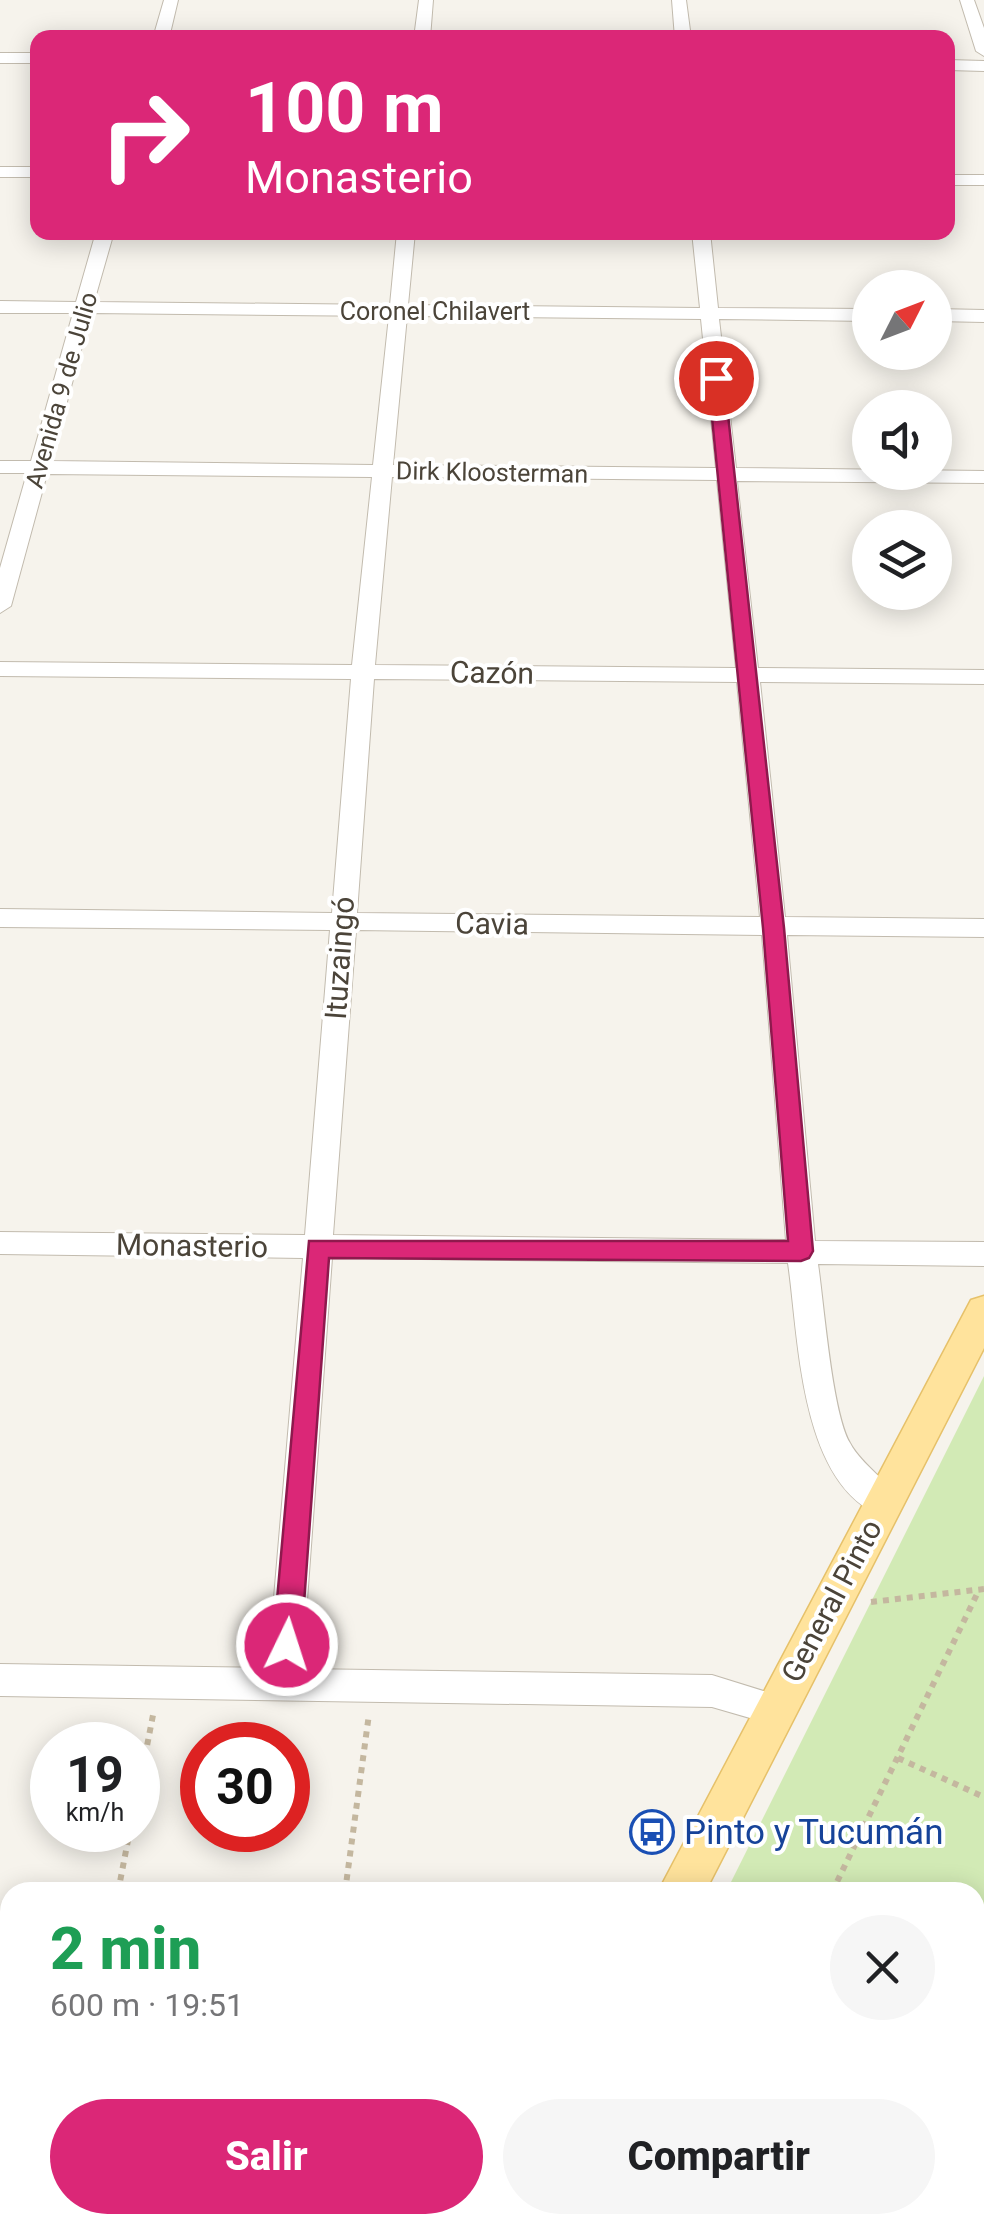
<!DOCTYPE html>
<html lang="es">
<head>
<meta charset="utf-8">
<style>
  :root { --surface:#fff; --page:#f6f6f6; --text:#202124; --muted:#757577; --accent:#db2777 }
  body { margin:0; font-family:Roboto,sans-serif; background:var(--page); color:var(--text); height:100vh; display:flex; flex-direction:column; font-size:38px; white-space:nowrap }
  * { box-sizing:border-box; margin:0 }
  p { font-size:32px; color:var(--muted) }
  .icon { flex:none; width:55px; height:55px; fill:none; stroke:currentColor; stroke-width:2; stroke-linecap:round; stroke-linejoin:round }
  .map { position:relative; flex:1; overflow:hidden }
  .panel { position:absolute; left:0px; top:1882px; width:985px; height:352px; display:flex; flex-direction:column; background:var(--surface); border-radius:30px 30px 0 0; box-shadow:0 5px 25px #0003 }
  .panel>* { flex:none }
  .banner { position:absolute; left:30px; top:30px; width:925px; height:210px; border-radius:20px; box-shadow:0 5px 25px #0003; background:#db2777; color:#fff; overflow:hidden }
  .needle { width:65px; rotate:48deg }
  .tools { position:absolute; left:852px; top:270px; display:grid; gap:20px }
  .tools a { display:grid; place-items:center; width:100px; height:100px; border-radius:50%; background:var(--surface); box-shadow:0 5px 25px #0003; font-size:50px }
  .speed { position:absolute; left:30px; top:1722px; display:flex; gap:20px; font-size:50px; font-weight:700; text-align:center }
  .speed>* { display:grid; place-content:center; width:130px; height:130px; border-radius:50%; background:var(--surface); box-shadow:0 5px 25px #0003; line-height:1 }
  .speed small { font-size:25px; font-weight:400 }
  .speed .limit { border:15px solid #d22; background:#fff; color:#111 }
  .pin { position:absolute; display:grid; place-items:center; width:85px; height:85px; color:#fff; margin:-42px; border:5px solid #fff; border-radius:50%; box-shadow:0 2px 10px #0007 }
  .me { position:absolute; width:110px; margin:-55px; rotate:4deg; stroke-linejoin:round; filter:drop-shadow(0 0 8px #0008) }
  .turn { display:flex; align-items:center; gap:35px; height:210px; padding:0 50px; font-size:45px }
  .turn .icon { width:130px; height:130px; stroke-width:2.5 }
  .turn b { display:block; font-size:70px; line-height:85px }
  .round { display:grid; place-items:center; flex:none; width:105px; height:105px; border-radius:52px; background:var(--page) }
  .summary { display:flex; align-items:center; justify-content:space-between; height:170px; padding:0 50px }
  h1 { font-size:60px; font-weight:800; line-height:75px; color:#1e9e55 }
  .button { display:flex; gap:20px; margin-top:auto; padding:20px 50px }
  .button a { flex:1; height:115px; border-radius:60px; background:var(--accent); color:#fff; font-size:40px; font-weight:800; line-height:115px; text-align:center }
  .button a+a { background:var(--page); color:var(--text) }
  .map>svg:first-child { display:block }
</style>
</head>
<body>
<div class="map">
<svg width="984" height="2233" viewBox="0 0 984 2233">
  <rect width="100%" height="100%" fill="#f6f3ec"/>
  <path fill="#d2eab5" d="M984,1376V2091L975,2086V1892H726Z
    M537,2225H815L811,2233H532Z"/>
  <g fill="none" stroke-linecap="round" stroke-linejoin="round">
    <g stroke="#c2bbae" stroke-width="2">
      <path id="minor" d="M164,0H178L169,38H153Z
        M419,0H433L430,38H414Z
        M672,0H686L691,38H675Z
        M960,0H974L984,28V56L976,51Z
        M0,53H38V63H0Z
        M948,60L984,61V71L948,70Z
        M0,167H38V177H0Z
        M948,175H984V185H948Z
        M96,232H114L94,302L390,305L397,232H415L408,305L700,308L692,232H710L718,308L870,309V321L719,319L736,468L984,471V483L737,481L758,668L984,670V684L760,682L785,917L984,919V937L787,935L815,1241L984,1242V1266L818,1264C824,1304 832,1412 850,1443C862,1466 889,1480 900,1503L895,1513L884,1517C799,1486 799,1338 788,1263L332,1258L302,1669L712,1675L786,1698L791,1709L786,1720L774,1725L712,1707L0,1696V1664L268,1668L303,1258L0,1254V1232L305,1235L330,930L0,927V909L332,913L351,679L0,676V662L352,665L372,477L47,474L11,606L0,613V568L27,473H0V461H31L73,313H0V301L76,302ZM91,313L389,316L373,465L51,461ZM407,316L701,319L716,468L393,465ZM392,477L717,480L736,668L375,665ZM374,679L737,682L760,917L357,913ZM356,930L762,935L786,1240L333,1235Z
        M935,309L984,310V322L935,321Z
        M10,1914V1950L0,1951V1915Z
        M975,2105L984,2108V2147L975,2144Z
        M844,2225H884L881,2233H841Z"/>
    </g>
    <g stroke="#e6c16a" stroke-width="3">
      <path id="major" d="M984,1296V1348L705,1892H658L971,1300Z
        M486,2225H537L534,2233H483Z"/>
    </g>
    <path stroke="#c4b79f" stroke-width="6" stroke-dasharray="6 6" stroke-linecap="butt" d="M871,1602L984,1589
      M898,1758L984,1797
      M138,1792L154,1710
      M118,1892L130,1830
      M345,1892L369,1714
      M832,1892L979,1590
      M57,2229L110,2233
      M294,2233L306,2225
      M702,2233L704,2225"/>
    <use href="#minor" fill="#fff" fill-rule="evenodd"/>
    <use href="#major" fill="#ffe39c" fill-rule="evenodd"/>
  </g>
  <path fill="#db2777" stroke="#8e194d" stroke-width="2.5" d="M716,373L724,378L784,928L813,1251L809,1258L801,1261L329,1258L301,1645L297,1654L287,1657L277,1654L273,1645L309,1241H788L763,928L708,378Z"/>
  <defs>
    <g id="bus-ring" transform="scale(2.25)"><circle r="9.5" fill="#fff" stroke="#1a4fb4" stroke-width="1.5"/><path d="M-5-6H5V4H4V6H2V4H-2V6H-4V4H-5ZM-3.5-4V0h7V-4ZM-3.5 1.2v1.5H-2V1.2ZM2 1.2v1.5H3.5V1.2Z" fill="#1a4fb4"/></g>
  </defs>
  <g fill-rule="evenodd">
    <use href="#bus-ring" x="652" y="1832"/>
  </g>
  <g text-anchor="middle" stroke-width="8" stroke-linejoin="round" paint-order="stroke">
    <g font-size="25" fill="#4b4439" stroke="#fff">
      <text x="435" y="320">Coronel Chilavert</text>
      <text transform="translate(61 390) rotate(-74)" y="9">Avenida 9 de Julio</text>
      <text transform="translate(492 472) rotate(1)" y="9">Dirk Kloosterman</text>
    </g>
    <g font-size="30" fill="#4b4439" stroke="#fff">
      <text transform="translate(492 673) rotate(1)" y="10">Cazón</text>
      <text transform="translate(492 924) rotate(1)" y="10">Cavia</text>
      <text transform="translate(340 958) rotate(-86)" y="10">Ituzaingó</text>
      <text transform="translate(192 1246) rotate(1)" y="10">Monasterio</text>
      <text transform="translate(832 1601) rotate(-62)" y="10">General Pinto</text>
    </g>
    <g font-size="35" fill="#164399" stroke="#fff" text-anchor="start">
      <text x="684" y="1844">Pinto y Tucumán</text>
    </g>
  </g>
</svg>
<div class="tools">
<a><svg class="needle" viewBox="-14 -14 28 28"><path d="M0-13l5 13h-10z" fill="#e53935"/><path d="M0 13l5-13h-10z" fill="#757577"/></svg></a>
<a><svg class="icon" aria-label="sound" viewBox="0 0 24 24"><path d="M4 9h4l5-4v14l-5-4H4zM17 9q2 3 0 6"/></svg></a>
<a><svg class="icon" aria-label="layers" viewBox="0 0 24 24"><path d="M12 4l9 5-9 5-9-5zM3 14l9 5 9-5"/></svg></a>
</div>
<div class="speed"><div>19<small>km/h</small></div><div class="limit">30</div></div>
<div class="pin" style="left:716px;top:378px;background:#d93025"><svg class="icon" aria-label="arrive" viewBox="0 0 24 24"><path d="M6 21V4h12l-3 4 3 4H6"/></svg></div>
<svg class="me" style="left:287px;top:1645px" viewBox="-20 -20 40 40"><circle r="17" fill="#db2777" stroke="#fff" stroke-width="3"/><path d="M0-11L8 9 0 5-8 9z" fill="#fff"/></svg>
<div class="banner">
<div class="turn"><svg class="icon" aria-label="right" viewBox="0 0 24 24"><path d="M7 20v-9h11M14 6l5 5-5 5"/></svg><div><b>100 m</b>Monasterio</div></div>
</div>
<section class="panel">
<div class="summary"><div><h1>2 min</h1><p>600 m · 19:51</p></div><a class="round"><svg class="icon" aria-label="close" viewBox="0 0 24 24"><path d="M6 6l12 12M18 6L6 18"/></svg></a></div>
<div class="button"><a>Salir</a><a>Compartir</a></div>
</section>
</div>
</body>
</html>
